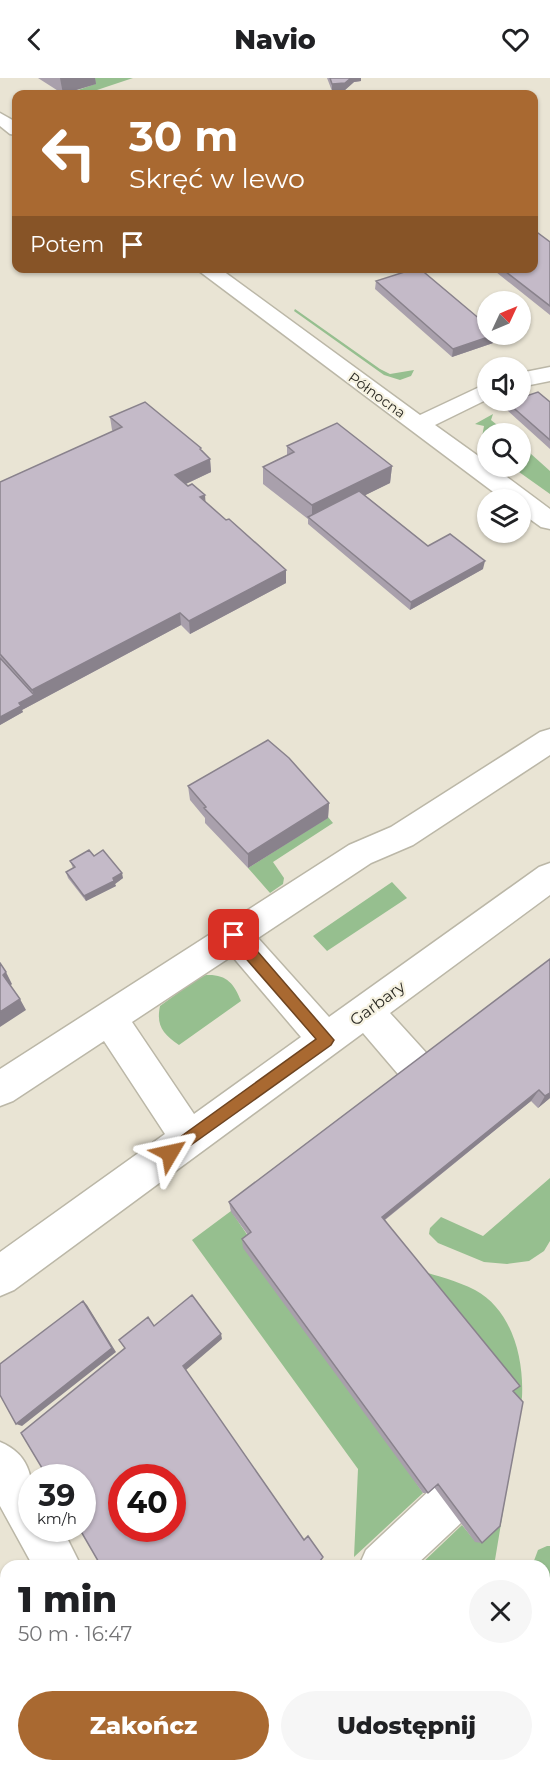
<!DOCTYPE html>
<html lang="pl">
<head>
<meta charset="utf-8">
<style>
  :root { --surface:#fff; --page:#f6f6f6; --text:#202124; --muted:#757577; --accent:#a96931 }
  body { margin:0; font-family:Montserrat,sans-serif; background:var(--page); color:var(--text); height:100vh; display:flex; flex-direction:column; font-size:22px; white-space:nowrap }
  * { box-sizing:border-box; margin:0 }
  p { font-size:20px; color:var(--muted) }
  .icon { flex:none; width:33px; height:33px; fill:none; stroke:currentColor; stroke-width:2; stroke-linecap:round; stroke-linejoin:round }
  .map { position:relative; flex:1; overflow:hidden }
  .sheet { position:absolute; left:0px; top:1482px; width:550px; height:212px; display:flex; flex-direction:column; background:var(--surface); border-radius:18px 18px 0 0; box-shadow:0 2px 4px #0004 }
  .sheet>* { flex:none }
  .top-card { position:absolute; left:12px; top:12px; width:526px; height:183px; border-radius:12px; box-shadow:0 2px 4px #0004; background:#a96931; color:#fff; overflow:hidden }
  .needle { width:39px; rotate:46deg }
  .controls { position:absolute; left:477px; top:213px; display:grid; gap:12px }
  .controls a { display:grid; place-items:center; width:54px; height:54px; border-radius:50%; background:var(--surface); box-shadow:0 2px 4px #0004; font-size:30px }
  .speed { position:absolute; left:18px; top:1386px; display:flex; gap:12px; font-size:30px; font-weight:700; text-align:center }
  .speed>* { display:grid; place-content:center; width:78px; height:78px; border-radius:50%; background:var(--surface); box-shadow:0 2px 4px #0004; line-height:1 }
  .speed small { font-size:15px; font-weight:400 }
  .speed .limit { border:9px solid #d22; background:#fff; color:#111 }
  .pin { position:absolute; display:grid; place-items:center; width:51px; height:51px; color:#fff; margin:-26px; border-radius:12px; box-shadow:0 3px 9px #0006 }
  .me { position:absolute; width:66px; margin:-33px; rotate:54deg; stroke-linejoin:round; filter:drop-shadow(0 0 4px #0008) }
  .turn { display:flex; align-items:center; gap:21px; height:126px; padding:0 18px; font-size:27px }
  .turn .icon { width:78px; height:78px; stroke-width:2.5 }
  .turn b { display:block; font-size:42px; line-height:51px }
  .then { display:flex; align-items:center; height:57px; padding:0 18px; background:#0003; gap:12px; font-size:22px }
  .round { display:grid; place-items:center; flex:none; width:63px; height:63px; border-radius:32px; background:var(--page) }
  .head { display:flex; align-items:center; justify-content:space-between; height:102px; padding:0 18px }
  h1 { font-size:36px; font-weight:800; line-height:45px }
  .primary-button { display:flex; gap:12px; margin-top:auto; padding:12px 18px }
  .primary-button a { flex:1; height:69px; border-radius:36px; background:var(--accent); color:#fff; font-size:24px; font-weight:800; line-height:69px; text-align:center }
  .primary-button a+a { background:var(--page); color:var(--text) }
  header { display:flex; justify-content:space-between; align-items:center; height:78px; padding:0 18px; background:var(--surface); font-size:27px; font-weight:800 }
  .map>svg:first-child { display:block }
</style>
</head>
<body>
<header><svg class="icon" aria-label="back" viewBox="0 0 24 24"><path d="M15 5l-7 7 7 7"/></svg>Navio<svg class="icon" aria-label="heart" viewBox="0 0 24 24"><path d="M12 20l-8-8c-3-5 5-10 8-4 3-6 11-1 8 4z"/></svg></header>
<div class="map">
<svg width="550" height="1693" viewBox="0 0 550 1693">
  <rect width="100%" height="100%" fill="#e9e4d4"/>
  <path fill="#96bf8f" d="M87,0H133L85,16L78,12L95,6Z
    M295,231L380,291L390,296L414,292L411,298L400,302L384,297L294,233Z
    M493,336L491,342L507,355L488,356L487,369L482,359L484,348L475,346Z
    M521,367L550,393V416L512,389L520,388Z
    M328,739L333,745L273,784L284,800L283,806L270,815L248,790Z
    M392,804L407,820L327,873L313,858Z
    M206,897C226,896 234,905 241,923L179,967C163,956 156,948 160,928L197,901Z
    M550,1100V1163L544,1173L529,1183L507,1186L484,1184L438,1165L429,1156L430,1150L441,1139L483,1158Z
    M231,1133L423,1415L354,1479L358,1391L192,1162Z
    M413,1190C432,1197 456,1202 475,1212C512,1232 524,1280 522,1319L494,1488H419L462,1447L475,1463Z
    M547,1468H550V1693H535L531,1688H544V1488H532L538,1472Z"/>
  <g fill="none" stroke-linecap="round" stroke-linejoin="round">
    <g stroke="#bbb7a7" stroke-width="3">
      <path id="minor" d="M0,35L16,44V57L10,56L0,48Z
        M195,190H219L420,337L488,305V321L435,347L488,385V388H492L550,431V451L541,449L520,434V422H504Z
        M550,289V303L520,309V295Z
        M550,651V677L413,767L371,785L258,860L329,939L539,789L550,785V817L390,935L430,979L435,991L430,1003L417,1008L404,1003L363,955L14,1212L0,1218V1174L165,1056L104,963L13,1023L0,1028V991L349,767L391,749L540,654ZM232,878L301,959L194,1036L132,944Z
        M0,1364C39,1380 32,1415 32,1450H62L81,1488H33L0,1428Z
        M447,1405L463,1411L469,1427L463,1443L415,1488H359L366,1472L431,1411Z
        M147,1688H197L200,1693H149Z
        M346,1688H396L395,1693H345Z"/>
    </g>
    <use href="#minor" fill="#fff" fill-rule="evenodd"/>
  </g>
  <path fill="#a9a0ac" d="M38,0H95L96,6L63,16Z
    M327,0H361V3L354,4L345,12L332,13Z
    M550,164V237L491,190H534Z
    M376,203L497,256L496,264L452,279L375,211Z
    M550,324V371L507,332L508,325Z
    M110,339L202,372L210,381L211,394L186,406L205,417V424L286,492V505L190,556L181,547L22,632L23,634L0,647V404L113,353L112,352Z
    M287,368L392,388L390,405L365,417L428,468L483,491L410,532L308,446V441L263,406V389L287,377Z
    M188,708L329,725L328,740L248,790L205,745V740L190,722Z
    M94,778L123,800L115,806L116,808L86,823L68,800L66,794L73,790L70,783Z
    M550,881V1020L538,1030L531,1023L385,1142L513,1313L482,1465L475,1464L434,1409L428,1415H423L243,1170L242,1161L248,1157L231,1134L229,1124Z"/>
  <path fill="#89828c" d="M60,0H95L96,6L63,16Z
    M351,0H361V3L354,4L345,12L332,13V6Z
    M497,256L496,264L452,279L453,271Z
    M210,381L211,394L177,410L175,397Z
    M392,388L390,405L313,443L312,442V427Z
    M205,417L206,430L200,419Z
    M485,483L483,491L410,532L411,524Z
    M286,492V505L190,556L189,543Z
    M180,535L181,547L22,632L23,634L0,647V639L19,625L34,617L32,612Z
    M329,725L328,740L248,790V776Z
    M122,795L123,800L115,806L116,808L86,823L84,818Z
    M6,894L12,906L9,909L3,897Z
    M20,921L26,932L0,949V934Z
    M539,1012L531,1023L378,1147L382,1139Z
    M550,1015V1020L538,1030L545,1018Z
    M83,1223L87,1227L116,1274L22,1348L16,1346Z
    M221,1256L222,1261L186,1292L183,1288Z
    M0,1565L6,1577V1603L0,1592Z
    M49,1688H64L67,1693H52Z"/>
  <path fill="#c4bac8" stroke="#89828c" stroke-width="1.5" fill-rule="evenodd" d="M330,0H351L345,5L332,6Z
    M534,152L550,164V228L501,190H534Z
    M417,190H419L488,248V256H497L453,271L376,203Z
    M538,314L550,324V362L508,325L515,322H520V320Z
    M145,324L201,370L200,371L210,381L175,397L188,408L192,406L205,417L200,419L226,442L229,441L286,492L189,543L180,535L32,612L0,576V404L122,349L110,339Z
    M337,345L392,388L312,427L263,389L294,374L287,368Z
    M359,413L428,468L450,456L485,483L411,524L308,439Z
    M0,580L34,617L19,625L21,628L0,639Z
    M268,662L289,680L329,725L248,776L204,730L206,729L188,708Z
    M89,772L94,778L103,772L122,795L113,800L114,803L84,818L66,794L75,789L70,783Z
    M550,881V1015L545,1018L539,1012L382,1139L520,1308L513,1313L523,1324L500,1448L482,1465L438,1406L428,1415L242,1161L251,1154L229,1124Z
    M0,885L6,894L3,897L20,921L0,934Z
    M192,1217L221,1256L183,1288L304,1462L308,1458L323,1479L320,1483L323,1488H101L79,1450H82V1400H48L21,1355L125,1270L119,1262L148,1239L154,1248ZM122,1400H172V1450H122Z
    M83,1223L112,1270L16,1346L0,1317V1286Z
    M0,1592L6,1603V1688H49L52,1693H0Z"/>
  <path fill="#a96931" stroke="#6e4420" stroke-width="1.5" d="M234,851L239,852L334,962L331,967L170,1082L165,1080L163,1075L165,1070L316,961L229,861L227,857L229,852Z"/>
  <g text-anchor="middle" stroke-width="4.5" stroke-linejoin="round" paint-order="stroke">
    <g font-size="14" fill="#2c2b25" stroke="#f6f2e1">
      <text transform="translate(377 317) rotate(36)" y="5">Północna</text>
    </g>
    <g font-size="16" fill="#2c2b25" stroke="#f6f2e1">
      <text transform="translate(377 925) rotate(-36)" y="6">Garbary</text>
    </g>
  </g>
</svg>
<div class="controls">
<a><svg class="needle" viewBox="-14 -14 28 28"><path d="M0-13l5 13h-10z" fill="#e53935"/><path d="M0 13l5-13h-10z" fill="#757577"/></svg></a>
<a><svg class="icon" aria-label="sound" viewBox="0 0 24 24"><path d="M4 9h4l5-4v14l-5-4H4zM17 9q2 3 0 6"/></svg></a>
<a><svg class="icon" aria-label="search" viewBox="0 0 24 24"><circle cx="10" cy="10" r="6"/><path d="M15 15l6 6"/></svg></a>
<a><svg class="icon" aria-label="layers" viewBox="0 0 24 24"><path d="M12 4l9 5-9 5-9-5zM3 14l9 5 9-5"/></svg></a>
</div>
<div class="speed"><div>39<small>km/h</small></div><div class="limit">40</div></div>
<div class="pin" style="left:234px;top:857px;background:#d93025"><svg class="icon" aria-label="arrive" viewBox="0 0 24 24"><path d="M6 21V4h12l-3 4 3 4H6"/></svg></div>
<svg class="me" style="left:170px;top:1075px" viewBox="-20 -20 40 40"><path d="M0-17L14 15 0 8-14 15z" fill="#a96931" stroke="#fff" stroke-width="4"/></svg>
<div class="top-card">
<div class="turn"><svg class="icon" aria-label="left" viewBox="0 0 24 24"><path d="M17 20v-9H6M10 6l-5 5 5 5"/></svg><div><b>30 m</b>Skręć w lewo</div></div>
<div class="then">Potem<svg class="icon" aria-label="arrive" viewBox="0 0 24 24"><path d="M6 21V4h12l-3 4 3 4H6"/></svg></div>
</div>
<section class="sheet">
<div class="head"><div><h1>1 min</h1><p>50 m · 16:47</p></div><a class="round"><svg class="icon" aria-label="close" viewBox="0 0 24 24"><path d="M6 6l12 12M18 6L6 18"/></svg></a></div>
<div class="primary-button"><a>Zakończ</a><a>Udostępnij</a></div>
</section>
</div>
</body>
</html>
